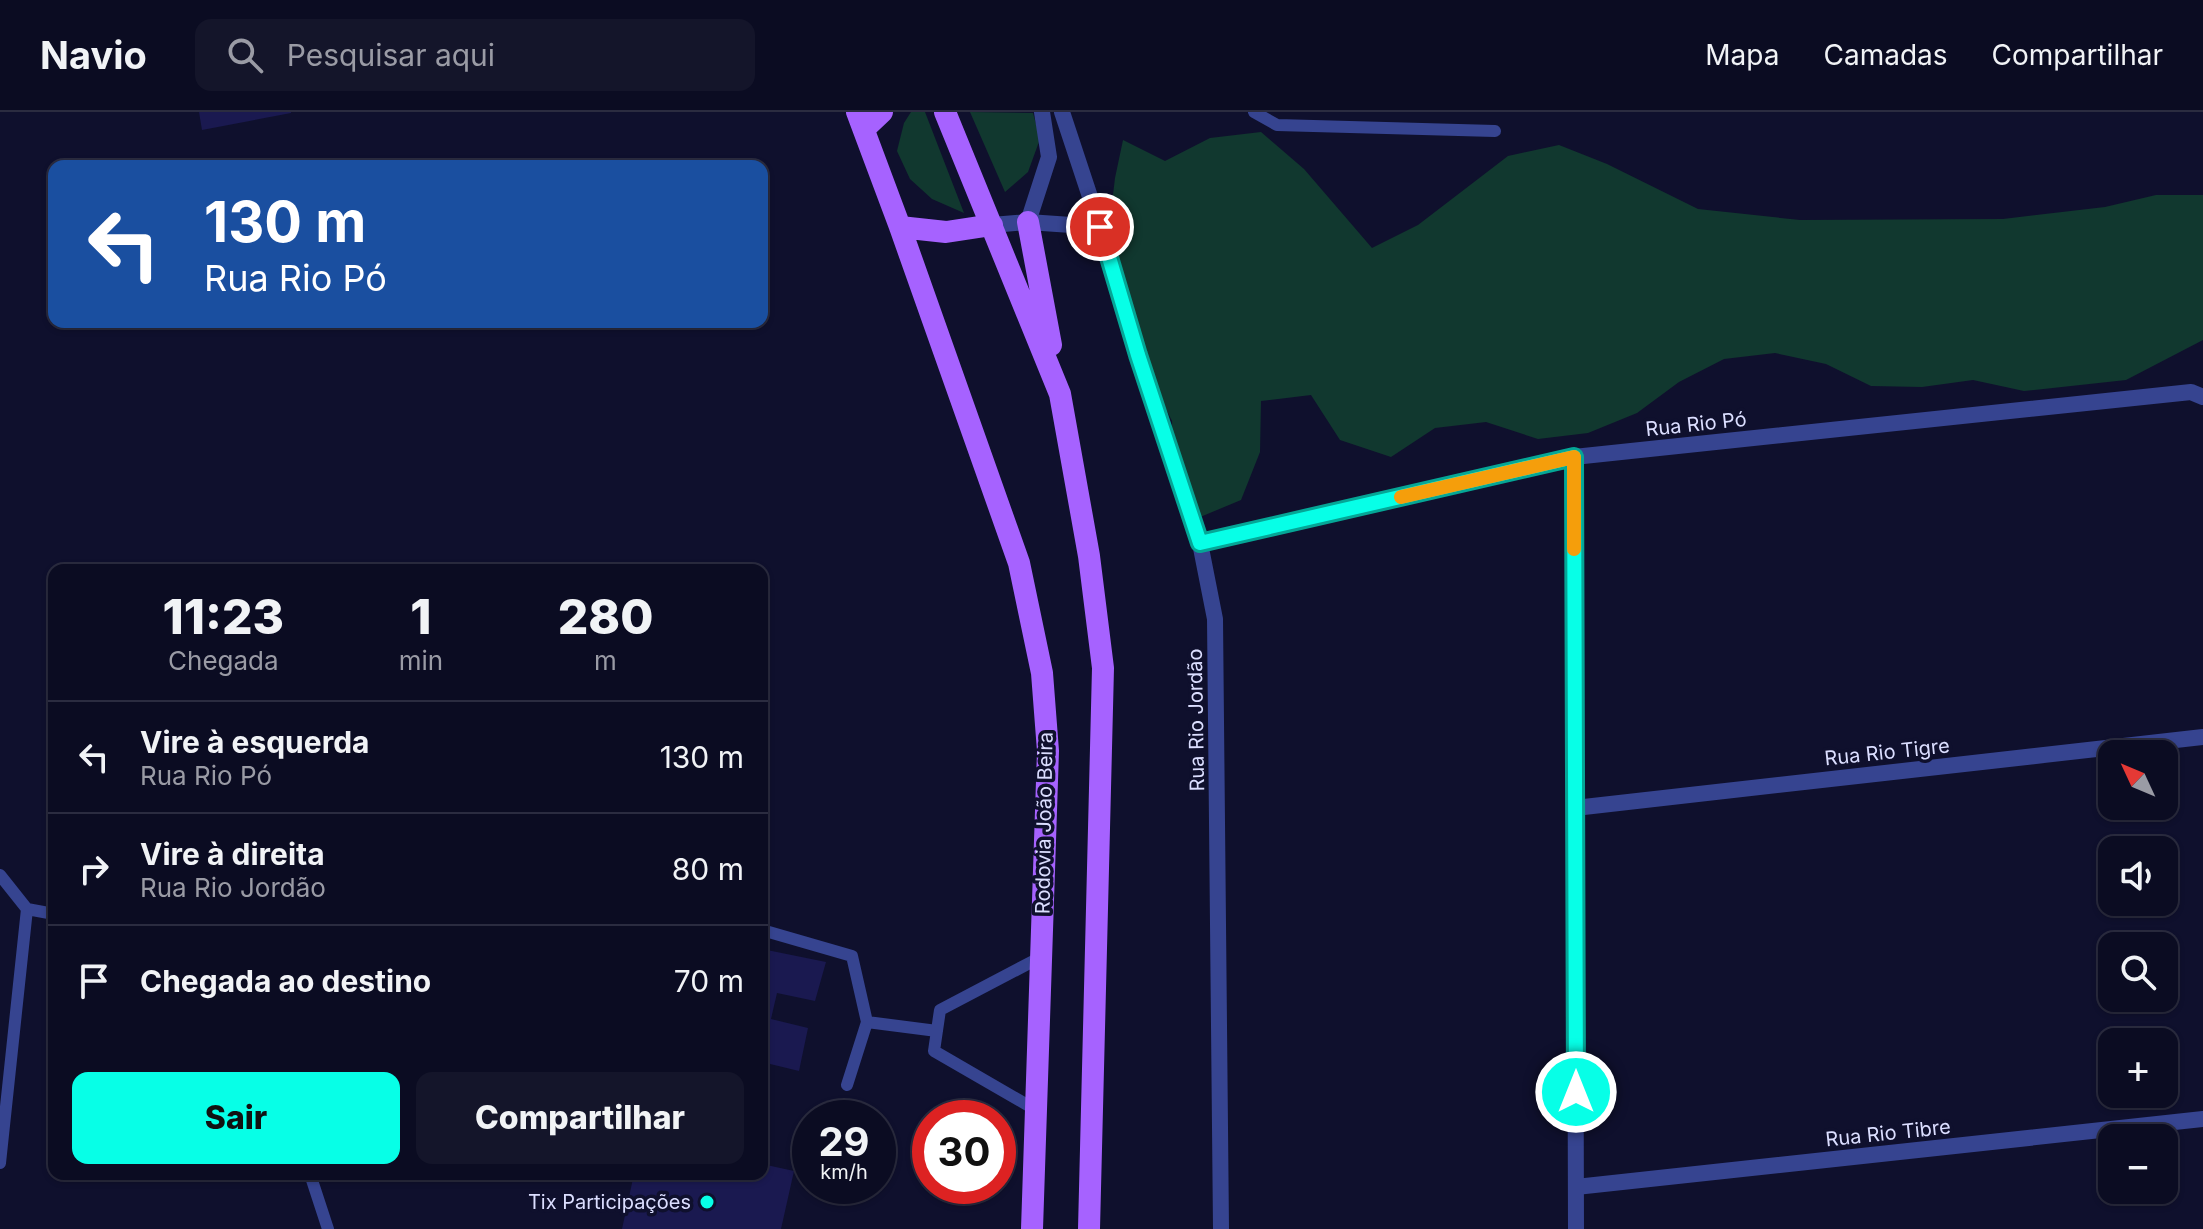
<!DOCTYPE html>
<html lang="pt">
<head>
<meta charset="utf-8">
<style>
  :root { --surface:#0b0c22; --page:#14152a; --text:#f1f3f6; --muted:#9a9ba5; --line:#2b2c40; --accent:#07ffe7 }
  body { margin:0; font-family:Inter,sans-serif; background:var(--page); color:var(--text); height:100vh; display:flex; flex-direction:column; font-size:30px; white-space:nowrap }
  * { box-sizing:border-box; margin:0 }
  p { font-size:26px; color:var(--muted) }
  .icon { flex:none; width:44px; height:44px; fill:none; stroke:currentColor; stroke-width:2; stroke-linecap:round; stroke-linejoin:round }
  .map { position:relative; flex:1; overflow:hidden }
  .panel { position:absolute; left:48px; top:452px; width:720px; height:616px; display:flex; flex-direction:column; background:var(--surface); border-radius:16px; box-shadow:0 2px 6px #0004,0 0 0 2px var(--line) }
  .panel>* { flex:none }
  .hud { position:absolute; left:48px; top:48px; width:720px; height:168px; border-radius:16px; box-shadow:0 2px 6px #0004,0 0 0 2px var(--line); background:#1a4fa0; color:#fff; overflow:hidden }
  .needle { width:52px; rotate:314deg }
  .buttons { position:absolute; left:2098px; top:628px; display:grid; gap:16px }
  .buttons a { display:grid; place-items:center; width:80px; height:80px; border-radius:16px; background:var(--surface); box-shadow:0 2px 6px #0004,0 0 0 2px var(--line); font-size:40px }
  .speed { position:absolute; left:792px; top:988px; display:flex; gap:16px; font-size:40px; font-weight:700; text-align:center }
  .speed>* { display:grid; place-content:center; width:104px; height:104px; border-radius:50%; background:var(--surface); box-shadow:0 2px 6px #0004,0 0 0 2px var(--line); line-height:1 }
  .speed small { font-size:20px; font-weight:400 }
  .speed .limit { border:12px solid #d22; background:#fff; color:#111 }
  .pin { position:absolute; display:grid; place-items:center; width:68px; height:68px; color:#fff; margin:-34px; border:4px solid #fff; border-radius:50%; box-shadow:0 2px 8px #0007 }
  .me { position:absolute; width:88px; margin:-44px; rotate:0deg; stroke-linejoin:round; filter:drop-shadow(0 0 6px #0008) }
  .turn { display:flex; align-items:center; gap:28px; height:168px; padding:0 24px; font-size:36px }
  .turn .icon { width:104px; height:104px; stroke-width:2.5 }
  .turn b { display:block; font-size:56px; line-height:68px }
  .eta { display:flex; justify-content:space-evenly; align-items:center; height:136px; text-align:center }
  .eta b { font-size:48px; font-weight:800; line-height:56px }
  .action { display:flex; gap:16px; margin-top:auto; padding:16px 24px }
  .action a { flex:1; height:92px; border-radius:16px; background:var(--accent); color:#111; font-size:32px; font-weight:800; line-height:92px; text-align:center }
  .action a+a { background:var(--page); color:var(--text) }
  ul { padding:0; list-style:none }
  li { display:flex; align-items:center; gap:24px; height:112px; padding:0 24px; border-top:2px solid var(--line) }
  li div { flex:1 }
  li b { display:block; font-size:30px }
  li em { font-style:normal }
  header { display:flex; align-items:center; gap:48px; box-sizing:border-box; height:112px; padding:0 40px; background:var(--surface); border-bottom:2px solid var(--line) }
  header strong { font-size:38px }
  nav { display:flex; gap:44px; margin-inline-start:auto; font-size:28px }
  .search { width:560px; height:72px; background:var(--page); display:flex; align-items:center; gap:20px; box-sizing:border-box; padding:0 28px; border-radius:16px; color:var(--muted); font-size:30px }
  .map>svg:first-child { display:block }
</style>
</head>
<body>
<header>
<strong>Navio</strong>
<div class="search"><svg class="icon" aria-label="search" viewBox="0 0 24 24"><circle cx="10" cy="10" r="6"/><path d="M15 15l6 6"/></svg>Pesquisar aqui</div>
<nav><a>Mapa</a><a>Camadas</a><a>Compartilhar</a></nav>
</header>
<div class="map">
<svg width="2203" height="1117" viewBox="0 0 2203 1117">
  <rect width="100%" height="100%" fill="#0f102d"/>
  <path fill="#11382f" d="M911,0H925L964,101L932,87L910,67L897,39L904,11Z
    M970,0L1033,1L1040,27L1028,60L1005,80Z
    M1261,20L1304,57L1372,136L1418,113L1508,44L1559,33L1607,52L1698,97L1800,108L2003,107L2105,95L2156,83H2203V228L2126,268L2024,279L1973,268L1922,275L1871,274L1826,252L1775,241L1724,247L1679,270L1637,301L1588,321L1538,327L1486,310L1435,316L1391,345L1340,328L1311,283L1261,289L1260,340L1241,388L1193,408L1173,360L1172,309L1127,219L1121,168L1109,117L1115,66L1123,28L1165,49L1210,26Z"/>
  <path fill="#1a1950" d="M199,0H291V1L202,18Z
    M762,837L826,850L815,889L777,881L771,907L808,916L799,959L762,950Z
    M762,1052L794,1059L781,1117H622L634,1062H762Z"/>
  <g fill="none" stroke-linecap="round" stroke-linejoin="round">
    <path stroke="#364490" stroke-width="12" d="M1254,0L1277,13L1495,19
      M0,763L27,797L54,802
      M762,818L852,844L867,910L847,973
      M867,910L937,919
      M1036,998L934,939L940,898L1041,845
      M0,1051L27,797
      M310,1062L328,1117"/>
    <path stroke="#364490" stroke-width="16" d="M1574,345L1576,1117
      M1200,431L1574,345L2191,280L2203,285
      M1575,696L2203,625
      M1576,1075L2203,1007"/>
    <path stroke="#364490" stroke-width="16" d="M1062,0L1100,115L1138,243L1200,431L1215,507L1221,1117
      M1028,110L1049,45L1042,0
      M992,113L1028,110L1100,115"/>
    <path stroke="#a662ff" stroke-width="22" d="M857,0L900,115L1019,451L1042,561L1048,639L1032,1117
      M945,0L1060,282L1089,444L1103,556L1089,1117
      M864,17L882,0
      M1028,110L1051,233
      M900,115L946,120L992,113"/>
  </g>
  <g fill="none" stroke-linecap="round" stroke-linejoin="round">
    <g stroke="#05a696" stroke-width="20">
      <path id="route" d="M1100,115L1138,243L1200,431L1574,345L1576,980"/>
    </g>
    <use href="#route" stroke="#07ffe7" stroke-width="14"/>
    <path stroke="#f59e0b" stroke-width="14" d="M1401,385L1574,345V437"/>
  </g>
  <circle fill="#07ffe7" stroke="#0f102d" stroke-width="3" cx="707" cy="1090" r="8"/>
  <g text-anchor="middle" stroke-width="7" stroke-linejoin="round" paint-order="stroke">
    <g font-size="20" fill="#dbdeff" stroke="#0f102d">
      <text transform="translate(1696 312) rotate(-6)" y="7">Rua Rio Pó</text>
      <text transform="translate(1196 608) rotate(-91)" y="7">Rua Rio Jordão</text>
      <text transform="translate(1887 640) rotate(-6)" y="7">Rua Rio Tigre</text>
      <text transform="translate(1044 711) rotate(-89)" y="7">Rodovia João Beira</text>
      <text transform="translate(1888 1021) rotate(-6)" y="7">Rua Rio Tibre</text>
    </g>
    <g font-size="20" fill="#dbdeff" stroke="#0f102d" text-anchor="end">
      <text x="691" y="1097">Tix Participações</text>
    </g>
  </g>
</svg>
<div class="buttons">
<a><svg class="needle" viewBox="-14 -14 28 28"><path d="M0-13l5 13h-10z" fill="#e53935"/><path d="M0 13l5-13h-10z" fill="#9a9ba5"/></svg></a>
<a><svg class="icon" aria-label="sound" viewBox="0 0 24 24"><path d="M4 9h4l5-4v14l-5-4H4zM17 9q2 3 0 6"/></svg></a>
<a><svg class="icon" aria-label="search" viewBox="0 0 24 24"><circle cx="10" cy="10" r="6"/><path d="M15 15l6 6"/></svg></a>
<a>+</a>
<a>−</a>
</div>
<div class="speed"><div>29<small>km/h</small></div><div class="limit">30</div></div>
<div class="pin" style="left:1100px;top:115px;background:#d93025"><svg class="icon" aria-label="arrive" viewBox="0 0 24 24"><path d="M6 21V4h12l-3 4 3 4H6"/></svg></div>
<svg class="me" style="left:1576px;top:980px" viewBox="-20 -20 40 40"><circle r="17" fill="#07ffe7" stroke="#fff" stroke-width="3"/><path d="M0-11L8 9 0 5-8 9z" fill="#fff"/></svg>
<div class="hud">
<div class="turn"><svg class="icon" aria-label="left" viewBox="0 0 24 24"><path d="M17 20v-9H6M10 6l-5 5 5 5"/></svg><div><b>130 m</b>Rua Rio Pó</div></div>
</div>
<section class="panel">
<div class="eta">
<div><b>11:23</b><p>Chegada</p></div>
<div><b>1</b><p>min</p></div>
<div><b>280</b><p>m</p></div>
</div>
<ul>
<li><svg class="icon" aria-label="left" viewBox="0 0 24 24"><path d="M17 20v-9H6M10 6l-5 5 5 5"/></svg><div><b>Vire à esquerda</b><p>Rua Rio Pó</p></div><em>130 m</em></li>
<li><svg class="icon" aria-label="right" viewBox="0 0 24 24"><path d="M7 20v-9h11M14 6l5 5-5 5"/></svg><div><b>Vire à direita</b><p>Rua Rio Jordão</p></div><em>80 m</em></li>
<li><svg class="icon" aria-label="arrive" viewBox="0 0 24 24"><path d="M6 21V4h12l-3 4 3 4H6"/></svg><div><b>Chegada ao destino</b></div><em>70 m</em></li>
</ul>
<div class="action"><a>Sair</a><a>Compartilhar</a></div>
</section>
</div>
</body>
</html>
